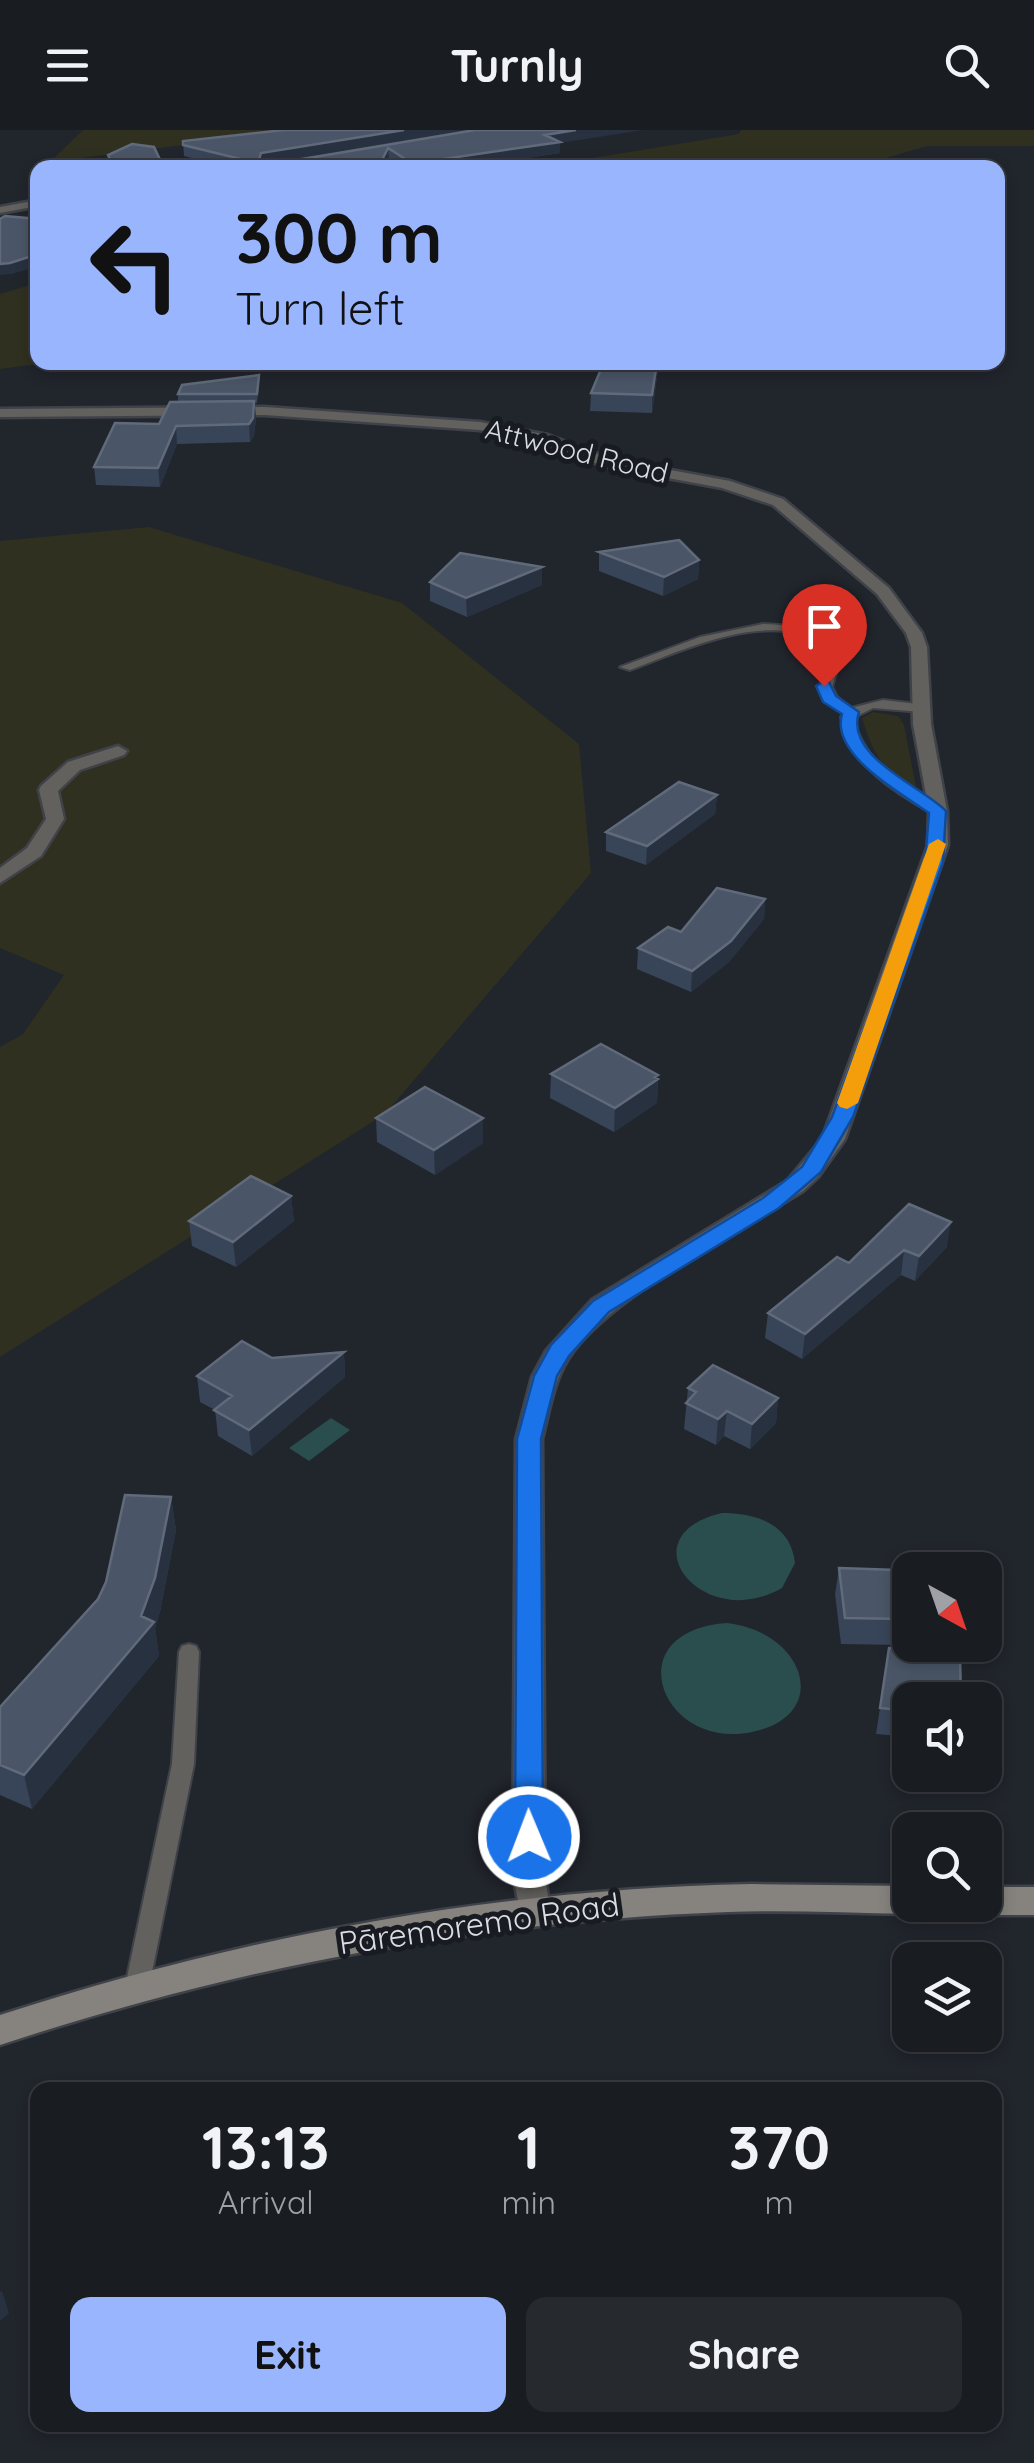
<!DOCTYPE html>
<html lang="en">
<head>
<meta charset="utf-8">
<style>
  :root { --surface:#191c21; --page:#26292e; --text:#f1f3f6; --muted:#9fa1a5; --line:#373a3f; --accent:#98b5fd }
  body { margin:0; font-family:Quicksand,sans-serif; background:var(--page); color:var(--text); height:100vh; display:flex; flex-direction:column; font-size:38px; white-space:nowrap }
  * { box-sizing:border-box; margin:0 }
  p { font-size:32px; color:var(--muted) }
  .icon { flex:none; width:55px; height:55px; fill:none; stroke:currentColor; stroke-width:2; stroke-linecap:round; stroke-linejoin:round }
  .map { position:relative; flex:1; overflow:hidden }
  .drawer { position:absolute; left:30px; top:1952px; width:972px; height:350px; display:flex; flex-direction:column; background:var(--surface); border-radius:20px; box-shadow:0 5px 15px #0003,0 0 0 2px var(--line) }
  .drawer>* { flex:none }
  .guide { position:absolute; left:30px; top:30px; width:975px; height:210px; border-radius:20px; box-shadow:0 5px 15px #0003,0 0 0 2px var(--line); background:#98b5fd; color:#111; overflow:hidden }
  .needle { width:65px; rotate:140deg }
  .buttons { position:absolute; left:892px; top:1422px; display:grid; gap:20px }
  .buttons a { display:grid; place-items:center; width:110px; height:110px; border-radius:20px; background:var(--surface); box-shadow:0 5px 15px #0003,0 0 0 2px var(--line); font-size:50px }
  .pin { position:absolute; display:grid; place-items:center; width:85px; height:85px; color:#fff; margin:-102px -42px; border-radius:50% 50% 50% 0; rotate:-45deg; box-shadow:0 0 10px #0007 }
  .pin .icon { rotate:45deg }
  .me { position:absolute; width:110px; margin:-55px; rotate:359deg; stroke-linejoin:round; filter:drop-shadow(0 0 8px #0008) }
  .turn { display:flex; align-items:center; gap:35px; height:210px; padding:0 40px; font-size:45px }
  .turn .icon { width:130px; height:130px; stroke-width:2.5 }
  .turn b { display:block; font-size:70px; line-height:85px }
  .eta { display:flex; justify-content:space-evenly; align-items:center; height:170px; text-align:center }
  .eta b { font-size:60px; font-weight:700; line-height:70px }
  .action { display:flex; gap:20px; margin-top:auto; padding:20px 40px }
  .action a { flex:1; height:115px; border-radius:20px; background:var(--accent); color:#111; font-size:40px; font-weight:700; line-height:115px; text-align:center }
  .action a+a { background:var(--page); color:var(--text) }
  header { display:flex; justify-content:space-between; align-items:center; height:130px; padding:0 40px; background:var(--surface); font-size:45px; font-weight:700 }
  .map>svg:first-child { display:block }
</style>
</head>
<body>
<header><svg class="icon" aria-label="menu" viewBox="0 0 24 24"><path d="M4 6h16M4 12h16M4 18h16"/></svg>Turnly<svg class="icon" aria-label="search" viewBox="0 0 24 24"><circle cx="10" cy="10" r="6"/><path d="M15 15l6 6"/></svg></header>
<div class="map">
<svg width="1034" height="2333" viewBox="0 0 1034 2333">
  <rect width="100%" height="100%" fill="#21252c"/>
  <path fill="#303020" d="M83,0H300L50,32Z
    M741,0H1034V16H927L856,37L532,38L739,4Z
    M37,153L38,232L47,233L0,239V164Z
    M149,397L402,473L579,614L591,743L385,984L0,1227V917L23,904L64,845L0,818V411Z
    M873,582L898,586L904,595L916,657C883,644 872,621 862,588Z"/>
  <path fill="#2a4d4e" d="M331,1288L350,1300L309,1331L289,1318Z
    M722,1383C756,1383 791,1394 795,1433L782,1458C703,1504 624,1406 722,1383Z
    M727,1493C805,1502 833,1585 752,1602C661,1621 615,1501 727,1493Z"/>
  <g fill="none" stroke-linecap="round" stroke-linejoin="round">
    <g stroke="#3f4249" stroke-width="4">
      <path id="lane" d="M763,494C796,495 813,499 840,519L842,522L832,557L837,567L851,578L883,570L926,575L928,578L922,582L873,578L853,588C865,635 903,656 943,678V684C931,684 923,678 913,672C878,651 850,628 841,587L844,584L828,572L820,557L830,523C824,519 817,512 811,509C761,483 678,522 630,540L620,537L700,507Z
        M189,1514L196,1516L199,1522L194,1634L149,1857L145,1864L137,1867L129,1864L125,1857L172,1634L179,1522L182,1516Z"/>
    </g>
    <g stroke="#3f4249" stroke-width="5">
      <path id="street" d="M38,70V76L0,83V77Z
        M265,277L480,292L548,305L611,329L730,351L783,369L889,458L922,503L927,517L931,594L947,681L948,715L845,1009L818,1047L803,1061C740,1101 605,1169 568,1229C553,1253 549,1282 542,1309L545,1745L550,1781L546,1791L534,1795L522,1791L513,1745L516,1309L532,1247L546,1221L592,1170L787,1051L822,1009L928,715L929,681L913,594L911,517L906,503L877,464L773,375L722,358L603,336L539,312L480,300L265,285L0,287V279Z
        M118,616L127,621L124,625L80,640L58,661L64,689L41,726L0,753V738L27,718L46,689L39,660L41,656L68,632Z"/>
    </g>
    <g stroke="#3f4249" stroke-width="5">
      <path id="secondary" d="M751,1754L910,1756V1775H924L910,1784C849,1783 789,1780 728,1782C479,1791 236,1837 0,1915V1885C243,1806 495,1759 751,1754Z
        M985,1757H1034V1785H985L973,1781L971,1775H985Z"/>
    </g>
    <use href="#lane" fill="#63615d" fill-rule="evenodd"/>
    <use href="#street" fill="#63615d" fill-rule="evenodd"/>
    <use href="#secondary" fill="#86827d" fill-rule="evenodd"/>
  </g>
  <path fill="#384458" d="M469,0L285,30L475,0L560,13V23L461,38H402L389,29L384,38H232L184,26L183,11Z
    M659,232L652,283L590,281L591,263Z
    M259,255L257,273H255L256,289L254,306L250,312L177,314L160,357L96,355L94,337L159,294L178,272V264Z
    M599,422L699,430L698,449L663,466L599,441Z
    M542,437V455L467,487L430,471V452Z
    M717,665L715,684L646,735L606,721V702Z
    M765,769L764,789L729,832L691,862L637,839L638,818Z
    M551,944L658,948L657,973L614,1002L550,968Z
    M376,988L483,1013L435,1045L377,1012Z
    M291,1066L294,1091L236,1137L192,1116L189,1091Z
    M909,1074L947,1117L915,1151L901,1145L802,1229L765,1208L768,1183L849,1133Z
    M344,1222L345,1247L252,1326L218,1306L215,1280L200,1272L197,1246L272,1228Z
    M688,1258L778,1268L776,1293L750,1319L724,1306L716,1315L684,1299Z
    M171,1367L176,1400L160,1482L155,1498L159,1526L32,1679L0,1665V1577L98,1469Z
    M839,1438L904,1489L899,1515L841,1514L835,1464Z
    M889,1518L910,1570V1607L876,1604Z"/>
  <path fill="#283140" d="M404,0H469L261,34L259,30L261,23Z
    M576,0H644L560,13V23L461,38H431L430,31L545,5Z
    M388,18L389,29L384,38H378Z
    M38,124V136L12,144L0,145V134Z
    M657,232H659L652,283V265Z
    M254,271L256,289L254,306L250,312L249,294Z
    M176,296L177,314L160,357L158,338Z
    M699,430L698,449L663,466L664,447Z
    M542,437V455L467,487L466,468Z
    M717,665L715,684L646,735L647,716Z
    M765,769L764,789L729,832L691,862L692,841Z
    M658,945L657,973L614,1002L615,978Z
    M483,988V1013L435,1045L434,1020Z
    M291,1066L294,1091L236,1137L233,1112Z
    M951,1092L947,1117L915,1151L919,1126Z
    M904,1120L901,1145L802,1229L805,1204Z
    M344,1222L345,1247L252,1326L249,1300Z
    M778,1268L776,1293L750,1319L752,1294Z
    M727,1281L724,1306L716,1315L718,1289Z
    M171,1367L176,1400L160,1482L155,1498L159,1526L32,1679L24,1645L141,1486Z
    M2,2161L9,2183L0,2191V2162Z"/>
  <path fill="#4a5567" stroke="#606a7a" stroke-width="2.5" d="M284,0H404L261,23L259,30L291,31L475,0H576L545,5L560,12L430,31L407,30L388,18L378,38H258L261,34L183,15V11Z
    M132,14L154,17L164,38H114L108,25Z
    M5,86L38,89V124L10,133L0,134V89Z
    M604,232H657L652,265L591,263Z
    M259,245L257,264H178L182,255Z
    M254,271L253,288L249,294L176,296L158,338L94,337L115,293L159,294L170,272Z
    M679,410L699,430L664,447L599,422Z
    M460,423L542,437L466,468L430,452Z
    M679,652L717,665L647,716L606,702Z
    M717,758L765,769L731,811L692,841L638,818L668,797L681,802Z
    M601,914L658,945L655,947L658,949L615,978L551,944Z
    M425,957L483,988L434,1020L376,988Z
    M251,1046L291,1066L233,1112L189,1091Z
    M909,1074L951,1092L919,1126L904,1120L805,1204L768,1183L837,1127L849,1133Z
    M242,1211L272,1228L344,1222L249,1300L214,1280L232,1266L197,1246Z
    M713,1235L778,1268L752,1294L727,1281L718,1289L686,1273L696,1262L688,1258Z
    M125,1365L171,1367L155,1448L141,1486L154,1492L24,1645L0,1635V1577L98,1469L106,1452Z
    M839,1438L897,1440L904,1489L845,1488Z
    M889,1518L960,1525L961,1570H910V1581L880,1578Z"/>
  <path fill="#1a73e8" stroke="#114b97" stroke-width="2.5" d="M824,551L829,552L836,566L859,582C844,627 922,656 946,681L943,732L853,987L821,1042L779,1078L609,1182L569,1226L557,1246L541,1309L543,1707L539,1715L529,1719L519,1715L515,1707L517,1309L534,1246L551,1215L593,1171L763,1068L802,1037L832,987L925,732L929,683C901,663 830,625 842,584L823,572L816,556Z"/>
  <path fill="#f59e0b" d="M938,709L946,714L858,973L847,979L840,977L837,973L929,714Z"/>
  <g text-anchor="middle" stroke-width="10" stroke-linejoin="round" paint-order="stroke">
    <g font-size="28" fill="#dadce1" stroke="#181c22">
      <text transform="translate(577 321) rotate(14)" y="10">Attwood Road</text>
    </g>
    <g font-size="32" fill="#dadce1" stroke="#181c22">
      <text transform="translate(479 1794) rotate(-8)" y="11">Pāremoremo Road</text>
    </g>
  </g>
</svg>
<div class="buttons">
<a><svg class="needle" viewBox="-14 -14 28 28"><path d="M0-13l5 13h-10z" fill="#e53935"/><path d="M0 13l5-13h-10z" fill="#9fa1a5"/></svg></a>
<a><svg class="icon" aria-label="sound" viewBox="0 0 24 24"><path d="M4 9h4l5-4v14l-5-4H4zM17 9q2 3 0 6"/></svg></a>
<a><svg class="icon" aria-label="search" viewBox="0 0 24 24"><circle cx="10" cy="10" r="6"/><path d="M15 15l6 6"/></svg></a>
<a><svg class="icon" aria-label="layers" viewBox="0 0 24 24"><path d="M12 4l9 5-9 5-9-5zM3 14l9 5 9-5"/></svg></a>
</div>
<div class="pin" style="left:824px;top:556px;background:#d93025"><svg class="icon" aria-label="arrive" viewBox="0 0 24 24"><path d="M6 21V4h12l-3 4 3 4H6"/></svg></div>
<svg class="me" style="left:529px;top:1707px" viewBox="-20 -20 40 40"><circle r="17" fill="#1a73e8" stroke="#fff" stroke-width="3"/><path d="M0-11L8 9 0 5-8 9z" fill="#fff"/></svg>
<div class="guide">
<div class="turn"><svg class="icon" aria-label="left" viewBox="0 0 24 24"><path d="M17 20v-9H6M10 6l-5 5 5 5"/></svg><div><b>300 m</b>Turn left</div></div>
</div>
<section class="drawer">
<div class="eta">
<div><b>13:13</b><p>Arrival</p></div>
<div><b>1</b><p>min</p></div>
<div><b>370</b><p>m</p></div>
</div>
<div class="action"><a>Exit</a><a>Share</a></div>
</section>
</div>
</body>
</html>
